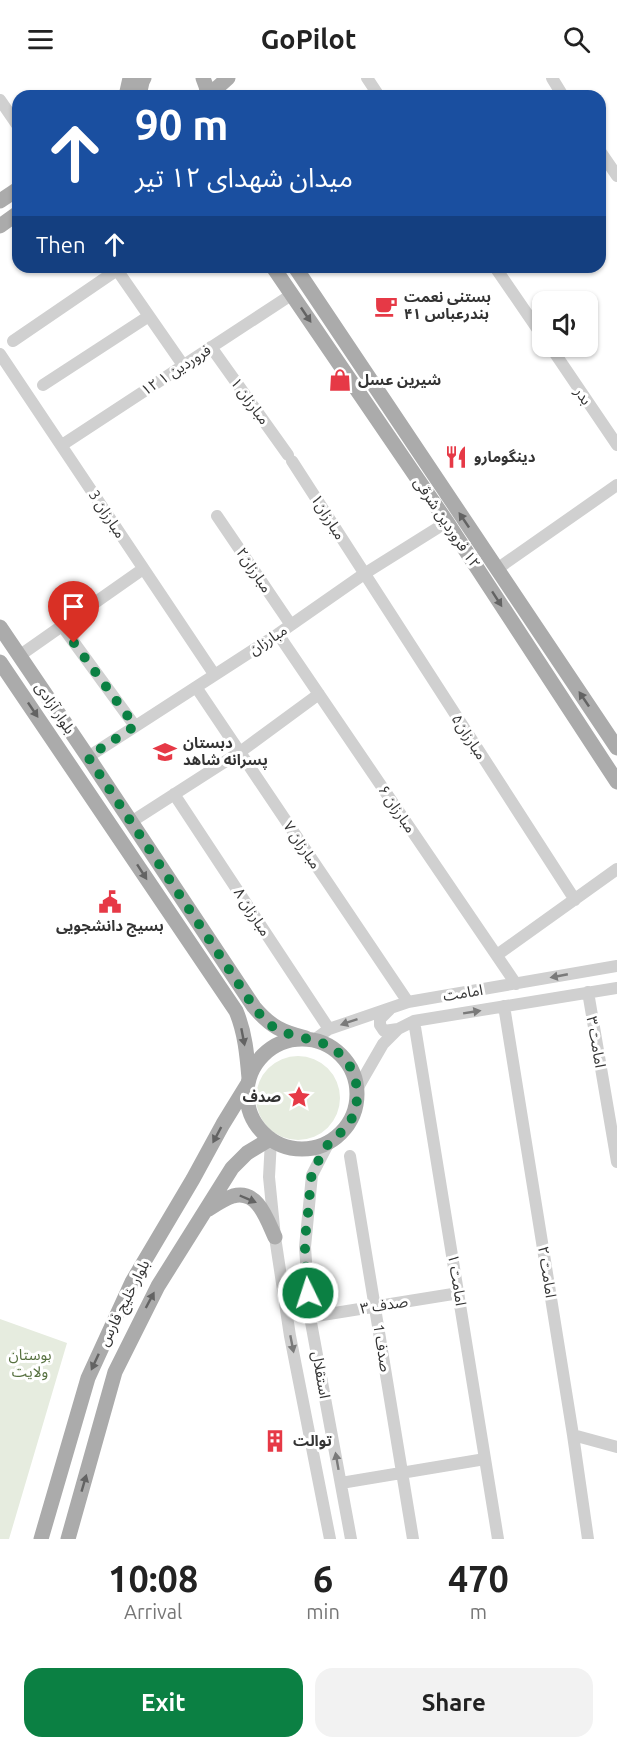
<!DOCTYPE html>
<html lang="en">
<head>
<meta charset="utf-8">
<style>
  :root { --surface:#fff; --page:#f2f2f2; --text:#222; --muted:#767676; --accent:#0b8043 }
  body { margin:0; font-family:Ubuntu,"Noto Sans Arabic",sans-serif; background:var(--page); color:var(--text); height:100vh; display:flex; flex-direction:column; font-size:22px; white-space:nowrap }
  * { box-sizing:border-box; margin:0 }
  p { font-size:20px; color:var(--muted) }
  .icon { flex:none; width:33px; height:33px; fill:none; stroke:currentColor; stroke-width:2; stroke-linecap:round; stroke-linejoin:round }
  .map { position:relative; height:1461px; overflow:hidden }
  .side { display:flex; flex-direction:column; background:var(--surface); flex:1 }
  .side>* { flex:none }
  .top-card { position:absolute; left:12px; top:12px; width:594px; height:183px; border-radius:18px; box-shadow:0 2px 4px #0004; background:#1a4fa0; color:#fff; overflow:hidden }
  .fabs { position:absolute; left:532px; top:213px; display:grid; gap:12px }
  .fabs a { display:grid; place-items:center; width:66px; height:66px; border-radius:12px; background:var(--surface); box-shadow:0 2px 4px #0004; font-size:30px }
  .pin { position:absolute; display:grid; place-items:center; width:51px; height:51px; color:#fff; margin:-62px -26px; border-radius:50% 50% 50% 0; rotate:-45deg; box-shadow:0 0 6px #0007 }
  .pin .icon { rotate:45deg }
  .me { position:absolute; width:66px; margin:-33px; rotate:356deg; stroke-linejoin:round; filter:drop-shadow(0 0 4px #0008) }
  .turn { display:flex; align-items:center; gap:21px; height:126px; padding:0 24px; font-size:27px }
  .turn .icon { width:78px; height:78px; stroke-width:2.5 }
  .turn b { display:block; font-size:42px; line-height:51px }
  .then { display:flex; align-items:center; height:57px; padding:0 24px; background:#0003; gap:12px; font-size:22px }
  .eta { display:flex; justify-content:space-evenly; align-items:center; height:102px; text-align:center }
  .eta b { font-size:36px; font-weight:700; line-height:42px }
  .action { display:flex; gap:12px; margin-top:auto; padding:12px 24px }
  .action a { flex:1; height:69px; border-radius:18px; background:var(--accent); color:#fff; font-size:24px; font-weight:700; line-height:69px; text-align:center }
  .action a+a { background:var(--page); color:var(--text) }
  header { display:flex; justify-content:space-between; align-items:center; height:78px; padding:0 24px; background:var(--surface); font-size:27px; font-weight:700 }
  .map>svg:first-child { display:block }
</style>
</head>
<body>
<header><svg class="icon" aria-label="menu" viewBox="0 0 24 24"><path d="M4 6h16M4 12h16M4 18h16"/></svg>GoPilot<svg class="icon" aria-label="search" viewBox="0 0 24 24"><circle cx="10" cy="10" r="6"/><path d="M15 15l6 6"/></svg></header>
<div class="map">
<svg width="617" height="1461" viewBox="0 0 617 1461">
  <rect width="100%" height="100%" fill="#fff"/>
  <path fill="#e6ecdf" d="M256 1020a42 42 0 1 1 84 0a42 42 0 1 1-84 0Z
    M0,1241L67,1265L9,1461H0Z"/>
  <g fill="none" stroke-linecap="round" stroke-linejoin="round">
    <path stroke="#d0d0d0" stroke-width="12" d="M367,0L379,18
      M552,0L563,18
      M0,22L18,48
      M600,73L617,98
      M115,189L183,287
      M495,189L543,259
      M13,263L117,192
      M550,268L617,367
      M211,269L288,377
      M0,276L214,596
      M43,307L149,238
      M62,367L291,217
      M292,383L575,822
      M217,438L291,547
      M497,491L617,407
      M62,548L135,648
      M278,556L516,906
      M19,578L143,491
      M196,609L408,924
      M88,679L278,556L364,496L447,444
      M174,716L329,951
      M131,744L240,674L319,616
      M497,877L617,791
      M588,914L617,1084
      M504,928L573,1357L588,1461
      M390,931L380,941V947L384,953L398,951
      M414,943L498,1461
      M314,962L329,951L408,924L617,888
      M357,1011L383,966L398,951L414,943L617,910
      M271,1062L269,1099L275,1159L290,1258L330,1461
      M329,1064L312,1097L305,1169L310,1239L351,1461
      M350,1078L413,1461
      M310,1239L459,1215
      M573,1357L617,1369
      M341,1405L485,1381"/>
    <path stroke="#ababab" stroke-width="15" d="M203,0L206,8L208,18
      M126,18L130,0
      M139,18L142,4L144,0
      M208,18L228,0
      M0,123L18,111
      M0,148L18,135
      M273,189L447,444L617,704
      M295,189L617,670
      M0,549L88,679L254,929C271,949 282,954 306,960
      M0,584L236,933C245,954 247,977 249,1000
      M247 1016a55 55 0 1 1 110 0a55 55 0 1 1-110 0Z
      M207,1132C215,1127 224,1121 233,1118C258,1111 267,1142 275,1159
      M41,1461L88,1300L132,1204L193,1101L223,1046L247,1007
      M68,1461L115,1294L158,1208L232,1090L247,1075L270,1061"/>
  </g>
  <defs><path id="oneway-solid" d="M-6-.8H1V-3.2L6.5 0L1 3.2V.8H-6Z" transform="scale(1.5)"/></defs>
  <g fill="#636363">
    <use href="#oneway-solid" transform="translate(306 237) rotate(56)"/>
    <use href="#oneway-solid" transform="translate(464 442) rotate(-124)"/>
    <use href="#oneway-solid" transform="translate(497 521) rotate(57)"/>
    <use href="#oneway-solid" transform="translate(584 621) rotate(-124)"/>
    <use href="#oneway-solid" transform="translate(33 632) rotate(56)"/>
    <use href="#oneway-solid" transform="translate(142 794) rotate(57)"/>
    <use href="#oneway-solid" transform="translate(243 959) rotate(79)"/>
    <use href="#oneway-solid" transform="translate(217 1057) rotate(118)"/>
    <use href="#oneway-solid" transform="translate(248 1121) rotate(23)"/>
    <use href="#oneway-solid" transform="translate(150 1222) rotate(-62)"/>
    <use href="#oneway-solid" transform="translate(95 1284) rotate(115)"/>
    <use href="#oneway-solid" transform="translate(84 1405) rotate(-74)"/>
  </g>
  <g fill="#7a7a7a">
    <use href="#oneway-solid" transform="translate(559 898) rotate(169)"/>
    <use href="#oneway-solid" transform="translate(472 934) rotate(-9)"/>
    <use href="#oneway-solid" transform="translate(349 944) rotate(161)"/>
    <use href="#oneway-solid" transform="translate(292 1266) rotate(79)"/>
    <use href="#oneway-solid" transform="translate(337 1383) rotate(-100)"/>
  </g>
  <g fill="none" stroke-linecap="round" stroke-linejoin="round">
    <path stroke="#0b8043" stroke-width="10" stroke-dasharray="0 18" d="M74,565L135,648L88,679L254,929C261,938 268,947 277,951C302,964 328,958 347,984C360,1002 361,1030 347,1048C342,1055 335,1058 330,1064C325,1069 315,1089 312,1096C310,1104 310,1115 309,1124C308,1139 305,1154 305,1169C305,1185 307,1200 308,1215"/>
  </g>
  <defs>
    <g id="cafe-bare" transform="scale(1.8)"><path d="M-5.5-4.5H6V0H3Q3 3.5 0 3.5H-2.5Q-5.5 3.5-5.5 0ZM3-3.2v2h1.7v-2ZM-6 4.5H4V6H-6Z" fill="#e63946" stroke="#fff" stroke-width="2.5" paint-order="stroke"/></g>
    <g id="shop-bare" transform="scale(1.8)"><path d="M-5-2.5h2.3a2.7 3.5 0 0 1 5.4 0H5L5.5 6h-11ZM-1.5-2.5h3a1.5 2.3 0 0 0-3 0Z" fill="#e63946" stroke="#fff" stroke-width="2.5" paint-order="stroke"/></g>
    <g id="restaurant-bare" transform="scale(1.8)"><path d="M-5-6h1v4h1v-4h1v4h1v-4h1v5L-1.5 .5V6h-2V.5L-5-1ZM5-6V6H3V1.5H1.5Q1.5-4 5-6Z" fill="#e63946" stroke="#fff" stroke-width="2.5" paint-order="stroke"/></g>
    <g id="school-bare" transform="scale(1.8)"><path d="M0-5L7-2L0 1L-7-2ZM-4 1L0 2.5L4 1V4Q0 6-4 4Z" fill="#e63946" stroke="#fff" stroke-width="2.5" paint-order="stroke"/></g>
    <g id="civic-bare" transform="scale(1.8)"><path d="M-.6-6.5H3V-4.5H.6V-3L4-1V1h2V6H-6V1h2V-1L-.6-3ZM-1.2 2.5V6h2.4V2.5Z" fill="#e63946" stroke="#fff" stroke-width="2.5" paint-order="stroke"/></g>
    <g id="sight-bare" transform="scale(1.8)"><path d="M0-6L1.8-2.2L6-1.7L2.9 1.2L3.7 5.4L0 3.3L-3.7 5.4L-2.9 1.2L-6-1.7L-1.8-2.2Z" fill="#e63946" stroke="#fff" stroke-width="2.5" paint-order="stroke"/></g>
    <g id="building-bare" transform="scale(1.8)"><path d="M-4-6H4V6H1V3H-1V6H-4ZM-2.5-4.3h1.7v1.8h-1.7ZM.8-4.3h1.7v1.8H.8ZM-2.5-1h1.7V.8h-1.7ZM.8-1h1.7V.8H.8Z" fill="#e63946" stroke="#fff" stroke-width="2.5" paint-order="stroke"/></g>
  </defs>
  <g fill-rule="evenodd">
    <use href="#cafe-bare" x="386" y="228"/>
    <use href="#shop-bare" x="340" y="302"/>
    <use href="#restaurant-bare" x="456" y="379"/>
    <use href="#school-bare" x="165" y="674"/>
    <use href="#civic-bare" x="110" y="824"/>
    <use href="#sight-bare" x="299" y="1019"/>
    <use href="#building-bare" x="275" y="1363"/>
  </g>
  <g text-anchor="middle" stroke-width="6" stroke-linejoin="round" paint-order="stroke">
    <g font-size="15" font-weight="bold" fill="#333" stroke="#fff" text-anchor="start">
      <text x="404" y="224">بستنی نعمت<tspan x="404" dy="17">بندرعباس ۴۱</tspan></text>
      <text x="358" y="307">شیرین عسل</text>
      <text x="474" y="384">دینگومارو</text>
      <text x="183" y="670">دبستان<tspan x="183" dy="17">پسرانه شاهد</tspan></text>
      <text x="110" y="853" text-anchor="middle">بسیج دانشجویی</text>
      <text x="281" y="1024" text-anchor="end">صدف</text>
      <text x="293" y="1368">توالت</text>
    </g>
    <g font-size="15" fill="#333" stroke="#fff">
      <text transform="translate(176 292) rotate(-33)" y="5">۱۲ فروردین ۱</text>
      <text transform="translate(583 318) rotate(56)" y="5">بدر</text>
      <text transform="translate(250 323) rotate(54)" y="5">مبارزان ۱</text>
      <text transform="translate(107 436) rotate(57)" y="5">مبارزان 3</text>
      <text transform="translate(328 439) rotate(58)" y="5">مبارزان۱</text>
      <text transform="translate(447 445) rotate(56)" y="5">١٢ فروردین شرقی</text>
      <text transform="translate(254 492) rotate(56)" y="5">مبارزان۲</text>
      <text transform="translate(268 562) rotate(-33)" y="5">مبارزان</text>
      <text transform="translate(55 630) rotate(56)" y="5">بلوار آزادی</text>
      <text transform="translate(469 659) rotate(57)" y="5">مبارزان۵</text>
      <text transform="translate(397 731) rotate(56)" y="5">مبارزان ۶</text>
      <text transform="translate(302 767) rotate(56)" y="5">مبارزان ۷</text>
      <text transform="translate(252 834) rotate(57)" y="5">مبارزان ۸</text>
      <text transform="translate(463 915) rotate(-9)" y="5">امامت</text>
      <text transform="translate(596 964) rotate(80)" y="5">امامت ۳</text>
      <text transform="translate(547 1194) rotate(81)" y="5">امامت ۲</text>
      <text transform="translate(457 1202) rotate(81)" y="5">امامت ۱</text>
      <text transform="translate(124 1225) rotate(-63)" y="5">بلوار خلیج فارس</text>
      <text transform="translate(384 1227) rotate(-9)" y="5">صدف ۳</text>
      <text transform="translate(382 1270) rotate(81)" y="5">صدف 1</text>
      <text transform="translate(321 1297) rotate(80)" y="5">استقلال</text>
    </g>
    <g font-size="15" fill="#56703f" stroke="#fff">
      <text x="30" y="1282">بوستان<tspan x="30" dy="17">ولایت</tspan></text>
    </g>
  </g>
</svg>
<div class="fabs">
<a><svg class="icon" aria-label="sound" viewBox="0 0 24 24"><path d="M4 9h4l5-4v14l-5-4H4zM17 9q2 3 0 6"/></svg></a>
</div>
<div class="pin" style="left:74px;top:565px;background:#d93025"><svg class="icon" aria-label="arrive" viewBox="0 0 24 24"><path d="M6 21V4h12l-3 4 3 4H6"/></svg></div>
<svg class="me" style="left:308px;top:1215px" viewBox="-20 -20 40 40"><circle r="17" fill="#0b8043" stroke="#fff" stroke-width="3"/><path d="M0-11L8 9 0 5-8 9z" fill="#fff"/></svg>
<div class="top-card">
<div class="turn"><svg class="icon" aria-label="ahead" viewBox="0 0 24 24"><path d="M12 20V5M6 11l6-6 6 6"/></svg><div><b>90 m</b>میدان شهدای ۱۲ تیر</div></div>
<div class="then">Then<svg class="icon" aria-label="ahead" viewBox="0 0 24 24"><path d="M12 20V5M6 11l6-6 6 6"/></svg></div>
</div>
</div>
<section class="side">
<div class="eta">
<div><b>10:08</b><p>Arrival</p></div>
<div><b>6</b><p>min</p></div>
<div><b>470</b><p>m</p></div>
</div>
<div class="action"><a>Exit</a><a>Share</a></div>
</section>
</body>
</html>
